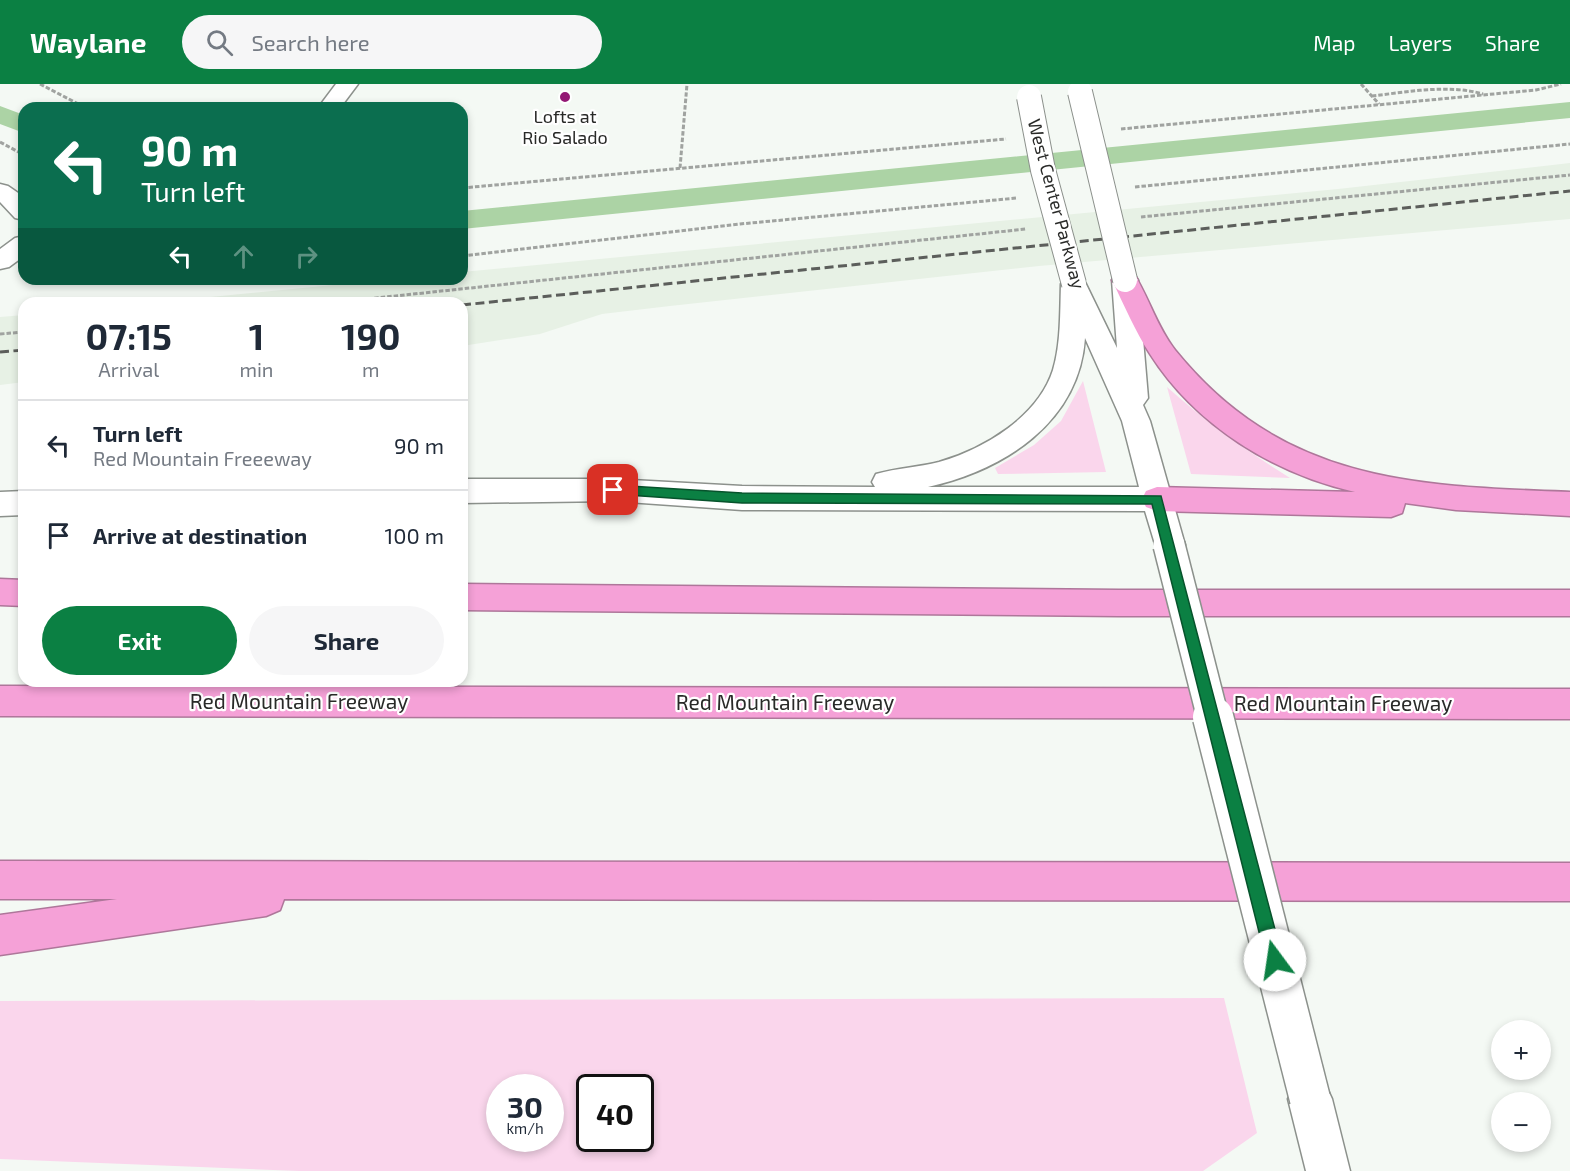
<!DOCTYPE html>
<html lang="en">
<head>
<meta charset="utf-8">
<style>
  :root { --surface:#fff; --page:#f6f6f7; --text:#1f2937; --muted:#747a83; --line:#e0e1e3; --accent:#0b8043 }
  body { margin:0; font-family:"Exo 2",sans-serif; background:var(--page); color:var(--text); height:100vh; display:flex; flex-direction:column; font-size:22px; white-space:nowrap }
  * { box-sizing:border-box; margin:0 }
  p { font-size:20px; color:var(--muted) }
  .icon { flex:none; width:33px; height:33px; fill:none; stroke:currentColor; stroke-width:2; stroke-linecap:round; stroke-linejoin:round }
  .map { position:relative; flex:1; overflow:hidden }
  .details { position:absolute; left:18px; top:213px; width:450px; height:390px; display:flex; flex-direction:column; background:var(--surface); border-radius:18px; box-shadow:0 3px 9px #0003 }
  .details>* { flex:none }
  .banner { position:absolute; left:18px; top:18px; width:450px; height:183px; border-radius:18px; box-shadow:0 3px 9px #0003; background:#0b6e4f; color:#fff; overflow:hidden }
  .controls { position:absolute; left:1491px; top:936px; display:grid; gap:12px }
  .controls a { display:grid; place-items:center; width:60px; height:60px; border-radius:50%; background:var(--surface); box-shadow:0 3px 9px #0003; font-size:30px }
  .speed { position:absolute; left:486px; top:990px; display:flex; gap:12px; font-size:30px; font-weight:700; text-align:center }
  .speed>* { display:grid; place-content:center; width:78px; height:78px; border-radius:50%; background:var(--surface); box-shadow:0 3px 9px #0003; line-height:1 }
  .speed small { font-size:15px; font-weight:400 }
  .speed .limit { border:3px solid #111; border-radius:9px; background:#fff; color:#111 }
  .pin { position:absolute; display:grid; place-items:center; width:51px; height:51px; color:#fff; margin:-26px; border-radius:12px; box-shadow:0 3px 9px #0006 }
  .me { position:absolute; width:66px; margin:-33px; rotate:346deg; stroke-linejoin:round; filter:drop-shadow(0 0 4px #0008) }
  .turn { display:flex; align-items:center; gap:21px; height:126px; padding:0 24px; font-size:27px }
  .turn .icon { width:78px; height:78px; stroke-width:2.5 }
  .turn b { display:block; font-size:42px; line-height:51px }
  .lanes { display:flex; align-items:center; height:57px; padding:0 24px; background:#0003; justify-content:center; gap:30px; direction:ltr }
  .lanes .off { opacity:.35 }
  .eta { display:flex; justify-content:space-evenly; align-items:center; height:102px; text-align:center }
  .eta b { font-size:36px; font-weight:700; line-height:42px }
  .cta { display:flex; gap:12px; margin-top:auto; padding:12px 24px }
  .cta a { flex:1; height:69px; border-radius:36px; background:var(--accent); color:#fff; font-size:24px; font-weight:700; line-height:69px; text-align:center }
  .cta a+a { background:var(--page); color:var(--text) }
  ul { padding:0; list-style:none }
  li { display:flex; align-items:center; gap:18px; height:90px; padding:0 24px; border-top:2px solid var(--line) }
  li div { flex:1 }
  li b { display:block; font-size:22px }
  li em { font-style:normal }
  header { display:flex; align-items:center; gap:36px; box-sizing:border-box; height:84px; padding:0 30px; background:var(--accent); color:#fff }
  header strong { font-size:28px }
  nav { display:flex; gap:33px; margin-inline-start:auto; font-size:21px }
  .search { width:420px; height:54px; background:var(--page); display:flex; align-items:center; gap:15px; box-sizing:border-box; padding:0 21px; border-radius:33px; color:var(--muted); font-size:22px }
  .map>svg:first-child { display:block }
</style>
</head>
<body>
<header>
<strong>Waylane</strong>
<div class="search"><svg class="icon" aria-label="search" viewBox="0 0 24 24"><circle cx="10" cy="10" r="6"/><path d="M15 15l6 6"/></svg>Search here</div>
<nav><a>Map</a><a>Layers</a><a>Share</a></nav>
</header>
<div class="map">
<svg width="1570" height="1087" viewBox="0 0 1570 1087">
  <rect width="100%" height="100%" fill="#f4f9f4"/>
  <path fill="#e7f1e5" d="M1570,79V135L1039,182L670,222L602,230L540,250L462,262V219H150L394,195H462V188L1338,105Z
    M24,231V298L0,301V233Z"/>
  <path fill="#fad6ec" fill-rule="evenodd" d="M1083,297L1106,388L998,390L995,384L1034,361L1061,337Z
    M1167,303C1207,339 1244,365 1290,394L1191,390Z
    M1224,914L1257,1049L1203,1087H299L0,1075V917ZM500,1004H550V1054H500ZM590,1004H640V1054H590Z"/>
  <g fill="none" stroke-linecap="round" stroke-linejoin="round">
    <path fill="#acd3a5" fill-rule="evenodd" d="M1570,18V34L462,145V127Z
      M0,22L24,31V49L0,40Z"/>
    <g stroke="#8c918c" stroke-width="3">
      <path id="minor" d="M336,0H358L340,24H318Z
        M0,100L8,102L24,113V136L15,134L0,118Z
        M24,152V172L9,183L0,185V165L15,154Z
        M1125,188L1134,190L1138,196L1148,314L1143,321L1150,337L1185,461L1180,470L1169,473L1158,470L1145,427L742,426L613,417L462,419V395H613L742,402L875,403L872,398L876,390C897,384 919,383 939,378C984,365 1038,333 1053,286C1061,259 1060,229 1061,200L1065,194L1074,192L1083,194L1117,264L1112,196L1116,190ZM1085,254L1122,337L1139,403H928C1004,386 1079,339 1085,254Z
        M24,407V431L0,432V408Z
        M1310,993L1325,1000L1332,1015L1350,1087H1306L1288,1015L1295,1000Z"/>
    </g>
    <g stroke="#ae779a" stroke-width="3">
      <path id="highway" d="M1125,188L1134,190C1149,214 1157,243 1175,266C1282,398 1412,402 1570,408V432L1456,426L1405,419L1402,429L1391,433L1157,427L1146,423L1142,415L1146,407L1157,403L1355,408C1274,390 1195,341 1150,270C1135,247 1124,221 1112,196L1116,190Z
        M0,495L24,496V522L0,521Z
        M462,500L1119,506H1570V532H1119L462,526Z
        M0,602L1570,605V635L0,632Z
        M0,777L1570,779V817L284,815L280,826L266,832L0,871V831L117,815H0Z"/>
    </g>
    <path stroke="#a0a3a0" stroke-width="3" stroke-dasharray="4.5 2" stroke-linecap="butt" d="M40,0L86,24
      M1361,0L1379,20
      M1372,12C1407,8 1449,0 1483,10
      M1121,45L1536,6L1561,0
      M0,58L24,71
      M680,84L687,0
      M1135,103L1570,60
      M462,104L1006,55
      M1141,133L1570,91
      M462,172L740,140L1017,114
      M329,219L1026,145
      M0,250L24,248"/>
    <use href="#minor" fill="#fff" fill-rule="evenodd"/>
    <use href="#highway" fill="#f5a1d7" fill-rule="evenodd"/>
    <path stroke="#5c5e5b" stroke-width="3" stroke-dasharray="9 4.5" stroke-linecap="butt" d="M462,221L1570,107
      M0,268L24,266"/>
    <g stroke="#8c918c" stroke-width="26" stroke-linecap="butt">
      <path id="minor-bridge-far2" d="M1080,8L1125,196
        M1029,13L1043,86L1074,200"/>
    </g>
    <g stroke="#8c918c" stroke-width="34" stroke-linecap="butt">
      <path id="minor-bridge-far1" d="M1169,461L1213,634"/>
    </g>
    <g stroke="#8c918c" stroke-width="43" stroke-linecap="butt">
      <path id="minor-bridge" d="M1213,633L1310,1015"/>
    </g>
    <use href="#minor-bridge-far2" stroke="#fff" stroke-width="24"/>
    <use href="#minor-bridge-far1" stroke="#fff" stroke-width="31"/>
    <use href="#minor-bridge" stroke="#fff" stroke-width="40"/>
  </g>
  <path fill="#0b8043" stroke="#07532c" stroke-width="1.5" d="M613,401L742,409L1161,412L1283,876L1280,882L1275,885L1269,882L1266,876L1152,420L742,419L613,410L607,406Z"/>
  <circle fill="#931874" stroke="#fff" stroke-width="2" cx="565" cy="13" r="6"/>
  <g text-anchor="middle" stroke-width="4.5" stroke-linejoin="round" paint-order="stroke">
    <g font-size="18" fill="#292a28" stroke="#fff">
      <text x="565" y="39">Lofts at<tspan x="565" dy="21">Rio Salado</tspan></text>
    </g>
    <g font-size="18" fill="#292a28" stroke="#fff">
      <text transform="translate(1056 120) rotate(75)" y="6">West Center Parkway</text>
    </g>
    <g font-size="21" fill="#292a28" stroke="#fff">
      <text x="299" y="625">Red Mountain Freeway</text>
      <text x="785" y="626">Red Mountain Freeway</text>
      <text x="1343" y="627">Red Mountain Freeway</text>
    </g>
  </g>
</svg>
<div class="controls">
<a>+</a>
<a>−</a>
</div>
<div class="speed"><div>30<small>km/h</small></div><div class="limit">40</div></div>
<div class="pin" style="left:613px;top:406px;background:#d93025"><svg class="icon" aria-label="arrive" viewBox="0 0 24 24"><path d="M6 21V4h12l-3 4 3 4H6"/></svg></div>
<svg class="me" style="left:1275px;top:876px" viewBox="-20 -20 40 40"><circle r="19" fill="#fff"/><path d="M0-13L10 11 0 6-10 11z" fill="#0b8043"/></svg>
<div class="banner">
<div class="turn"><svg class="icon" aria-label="left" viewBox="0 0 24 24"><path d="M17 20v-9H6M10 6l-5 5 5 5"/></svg><div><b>90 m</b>Turn left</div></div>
<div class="lanes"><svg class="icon" aria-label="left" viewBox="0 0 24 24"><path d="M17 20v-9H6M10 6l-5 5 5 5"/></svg><svg class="icon off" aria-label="ahead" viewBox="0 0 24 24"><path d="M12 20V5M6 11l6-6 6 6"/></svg><svg class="icon off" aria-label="right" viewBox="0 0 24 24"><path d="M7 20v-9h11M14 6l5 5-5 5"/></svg></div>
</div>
<section class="details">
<div class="eta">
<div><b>07:15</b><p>Arrival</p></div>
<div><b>1</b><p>min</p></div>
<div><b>190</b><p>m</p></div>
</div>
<ul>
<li><svg class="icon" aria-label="left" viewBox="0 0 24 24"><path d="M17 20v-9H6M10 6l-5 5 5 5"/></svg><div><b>Turn left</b><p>Red Mountain Freeeway</p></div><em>90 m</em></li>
<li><svg class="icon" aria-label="arrive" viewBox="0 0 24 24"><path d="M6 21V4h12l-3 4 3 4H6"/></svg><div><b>Arrive at destination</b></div><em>100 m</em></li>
</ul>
<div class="cta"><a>Exit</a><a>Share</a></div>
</section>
</div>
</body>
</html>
